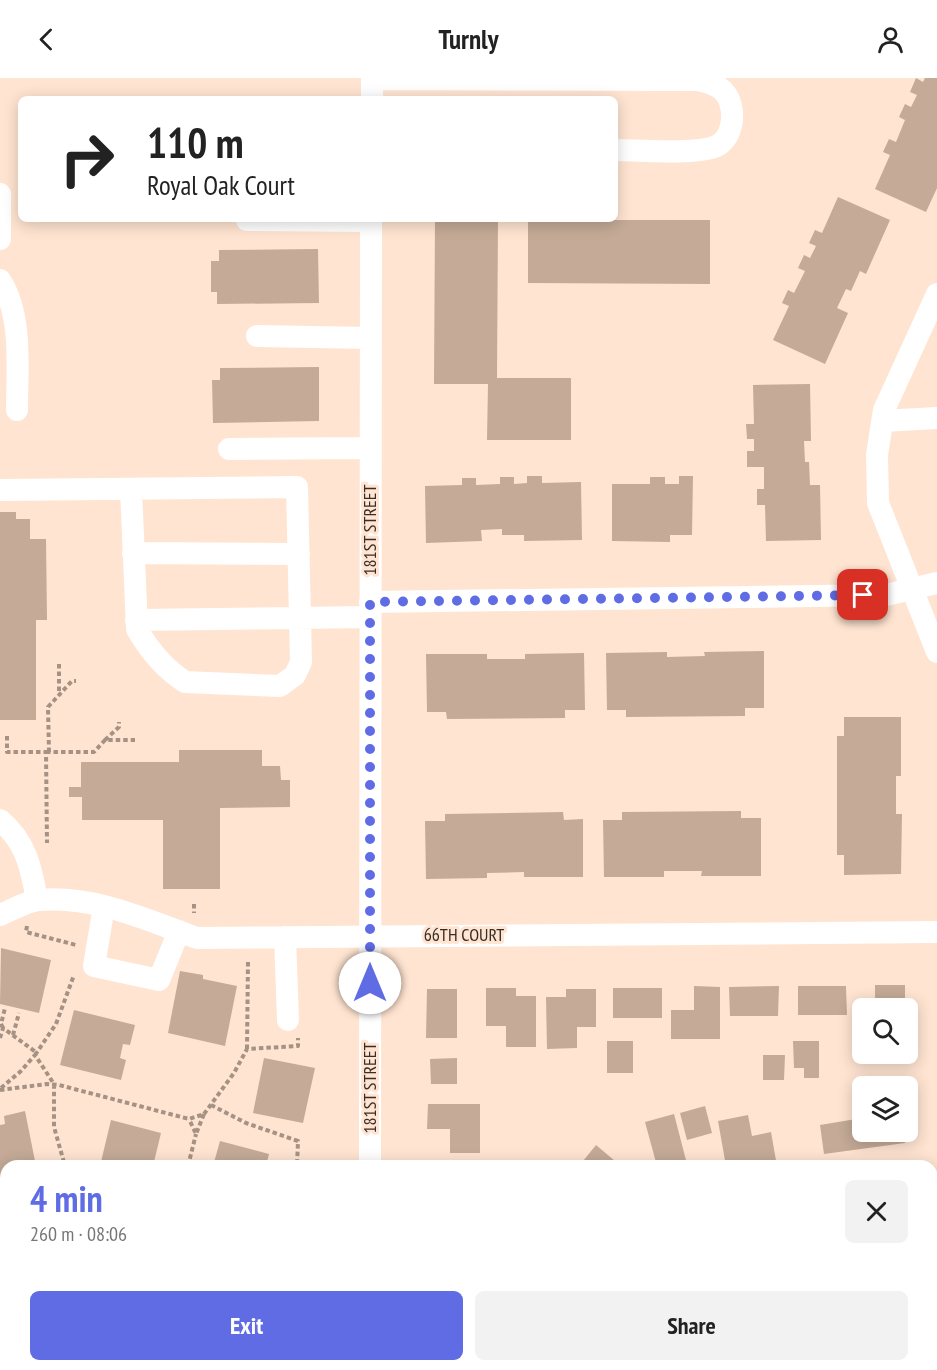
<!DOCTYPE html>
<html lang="en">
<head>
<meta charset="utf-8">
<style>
  :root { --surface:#fff; --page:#f2f2f2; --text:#222; --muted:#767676; --accent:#5f6ce4 }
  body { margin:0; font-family:"PT Sans Narrow",sans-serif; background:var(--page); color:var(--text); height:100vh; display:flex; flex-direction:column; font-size:22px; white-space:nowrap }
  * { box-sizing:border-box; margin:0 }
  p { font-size:20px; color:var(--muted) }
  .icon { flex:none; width:33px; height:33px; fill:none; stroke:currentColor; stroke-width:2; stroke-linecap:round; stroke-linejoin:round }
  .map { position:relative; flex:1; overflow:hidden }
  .sheet { position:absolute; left:0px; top:1082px; width:938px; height:212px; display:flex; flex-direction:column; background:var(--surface); border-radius:18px 18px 0 0; box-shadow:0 3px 15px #0003 }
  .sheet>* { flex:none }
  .guide { position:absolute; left:18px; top:18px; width:600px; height:126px; border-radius:9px; box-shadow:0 3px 15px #0003; background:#fff; color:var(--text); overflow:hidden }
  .buttons { position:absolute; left:852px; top:920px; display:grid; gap:12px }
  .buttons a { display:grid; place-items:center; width:66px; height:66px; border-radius:9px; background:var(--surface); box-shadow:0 3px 15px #0003; font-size:30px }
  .pin { position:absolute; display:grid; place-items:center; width:51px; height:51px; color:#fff; margin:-26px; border-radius:12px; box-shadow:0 3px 9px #0006 }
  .me { position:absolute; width:66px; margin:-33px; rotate:0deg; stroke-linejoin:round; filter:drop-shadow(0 0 4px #0008) }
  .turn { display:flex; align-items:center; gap:21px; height:126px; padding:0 30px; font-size:27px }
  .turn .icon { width:78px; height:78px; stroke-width:2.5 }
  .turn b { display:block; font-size:42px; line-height:51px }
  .round { display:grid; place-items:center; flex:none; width:63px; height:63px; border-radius:9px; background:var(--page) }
  .headline { display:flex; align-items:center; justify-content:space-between; height:102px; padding:0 30px }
  h1 { font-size:36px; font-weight:700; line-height:45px; color:var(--accent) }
  .button { display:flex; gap:12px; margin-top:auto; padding:12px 30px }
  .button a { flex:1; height:69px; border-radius:9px; background:var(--accent); color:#fff; font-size:24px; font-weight:700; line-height:69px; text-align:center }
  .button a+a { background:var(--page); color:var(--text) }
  header { display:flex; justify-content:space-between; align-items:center; height:78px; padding:0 30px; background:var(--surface); font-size:27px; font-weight:700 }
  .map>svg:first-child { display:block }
</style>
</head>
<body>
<header><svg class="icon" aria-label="back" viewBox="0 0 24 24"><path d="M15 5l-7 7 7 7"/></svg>Turnly<svg class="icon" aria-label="person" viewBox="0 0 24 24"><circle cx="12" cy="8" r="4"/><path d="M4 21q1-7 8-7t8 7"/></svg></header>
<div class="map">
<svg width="937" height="1292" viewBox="0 0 937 1292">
  <rect width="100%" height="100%" fill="#ffe4d1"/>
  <path fill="#c4aa97" d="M916,0L923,4L925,0H937V110L926,134L875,111L890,77L883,74L889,61L896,64L905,42L899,39L905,26L911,29L917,17L910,14Z
    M838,119L890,142L866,196L860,193L851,213L846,211L837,230L848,235L825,286L773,262L789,228L782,225L788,212L794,215L805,193L798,190L804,177L810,180L816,168L809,165L815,152L822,155Z
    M435,141H498L497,300H571V362H487L488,306H434Z
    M528,142H710V206L528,205Z
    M318,171L319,225L217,226V214H211V183H219V172Z
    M319,289V343L213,345L212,302H220V290Z
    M810,306L811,363H804L805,384H809L810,407H820L821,462L766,463L765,427H757V411H764V389H747V373H754V361H747L746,346H754L753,307Z
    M527,398H542V405L581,404L582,462L524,463V457H502V451L481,452L482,463L426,465L425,408L462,407V400H476V407L500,406V399H514V406L527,405Z
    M679,398H693L692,457H670V464L612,463V406H650V399H665V406H679Z
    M0,434H16V441H30V461H46L47,542H36V642H0Z
    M764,573V630H745V638L626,639V632H607L606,575L667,574V579L705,578L704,574Z
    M584,575L585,632H565V640L447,641L446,634H427L426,576H487V581H525V576Z
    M844,639H901V698H896V736H902L901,796L844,797V777H837V658H844Z
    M179,672H262V688H280L281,702H290V729L220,730V811H163V742H82V719H69V709H81V684H179Z
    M741,733V740H761V798H701L702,793H664V799H604L603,742H622V734Z
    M563,734L564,742L583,741V799H524V794L487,795V800L426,801L425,743H445V736Z
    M1,870L51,882L39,935L0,926Z
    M180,893L203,897V901L237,908L225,968L168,955Z
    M875,907H905V930H875Z
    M694,908L720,909V961H671V932H694Z
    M779,908L778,938H730L729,909Z
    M798,908H846L847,937H798Z
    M486,910H516V918H536V969H506V948H486Z
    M613,910H662V940H613Z
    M427,911H457V960H426Z
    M566,911H596V949H577V970L547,971L546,919H566Z
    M74,932L135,947L130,967L123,966L120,980L126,982L121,1002L60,987Z
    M607,963H633V995H607Z
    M793,963H819V1000H804V990H794Z
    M875,975H903V978H875Z
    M763,977H785L784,1002H763Z
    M264,980L315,990L303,1045L253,1035Z
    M457,980V1006H431L430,981Z
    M428,1026H480V1075H450V1051H427Z
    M705,1028L712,1055L687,1062L680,1035Z
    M25,1033L36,1088H6V1096H4L6,1105L0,1106V1047L5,1046L4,1038Z
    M674,1036L687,1086L657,1088L645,1044Z
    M748,1037L752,1058L771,1054L777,1088H726L718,1043Z
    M862,1040V1053H904L905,1065L824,1076L820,1047Z
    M111,1042L161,1055L153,1088H100Z
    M220,1063L269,1076L266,1088H213Z
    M596,1067L621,1088H579Z
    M937,1190V1224L932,1227V1193Z
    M932,1258H937V1288H932Z
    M15,1287H134L135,1288L119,1292H16Z
    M291,1287L290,1292H200L184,1288Z
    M478,1287H507V1291L478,1289Z
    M616,1287H632L629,1292H623Z
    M679,1287H727V1288L709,1292H680Z
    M848,1287H880L882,1292H847L845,1289Z"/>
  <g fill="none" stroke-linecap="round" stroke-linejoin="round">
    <path stroke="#a59284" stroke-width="4" stroke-dasharray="4.5 3" stroke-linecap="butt" d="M59,586V616
      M7,658V674H46L47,765
      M105,662L119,649V644
      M46,674H94L105,662H135
      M49,674L48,629L72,603H76
      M194,826V835
      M27,848L26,854L76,867
      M3,950L1,946L5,930
      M13,957L19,935
      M0,960L3,950L37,975
      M247,971L248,882
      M35,977L56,946L74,897
      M1,1010L21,993L35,977L54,1006V1049L65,1088
      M0,1012L47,1006L59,1007L189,1041L204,1036L196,1056L189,1041
      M211,1027L246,1045L298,1063L297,1088
      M204,1036L234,995L247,971L298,968V960
      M188,1088L196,1056
      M0,1128H6"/>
    <path stroke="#fff" stroke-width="22" d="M372,0V21
      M372,1L698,2C715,6 727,10 731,28C734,41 731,58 720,66C704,78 637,72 615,72
      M0,116V161
      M247,142L371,143
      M0,202C23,237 17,292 17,332
      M937,216L884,332L877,377L878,425L937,574
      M257,258L371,260
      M882,343L937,340
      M229,371L370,370
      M0,412L297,409L301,584L295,597L280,608L185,604C165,591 149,572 137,551L131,411
      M133,475L299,476
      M370,524L886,517L937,505
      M136,542L370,539
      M0,742C26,764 31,789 37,822
      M104,828L94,888L159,902L179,853
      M0,837C12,832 27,823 39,822C94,817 147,842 197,860L937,854
      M285,859L288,942
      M370,1088L371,141
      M932,1116L937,1114
      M0,1168H6
      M370,1292V1287"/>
  </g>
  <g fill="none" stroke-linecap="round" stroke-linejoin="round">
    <path stroke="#5f6ce4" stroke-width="10" stroke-dasharray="0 18" d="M370,905V524L863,517"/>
  </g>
  <g text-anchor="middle" stroke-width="6" stroke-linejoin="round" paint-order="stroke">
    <g font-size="18" fill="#372d26" stroke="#ffe4d1">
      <text transform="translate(370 452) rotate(-90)" y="6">181ST STREET</text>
      <text x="464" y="863">66TH COURT</text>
      <text transform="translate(370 1010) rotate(-90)" y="6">181ST STREET</text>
    </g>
  </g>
</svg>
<div class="buttons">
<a><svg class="icon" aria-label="search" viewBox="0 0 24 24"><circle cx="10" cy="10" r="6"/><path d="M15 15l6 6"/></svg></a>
<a><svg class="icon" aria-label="layers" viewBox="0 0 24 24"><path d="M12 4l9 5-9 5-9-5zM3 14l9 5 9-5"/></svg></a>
</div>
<div class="pin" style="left:863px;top:517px;background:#d93025"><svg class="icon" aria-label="arrive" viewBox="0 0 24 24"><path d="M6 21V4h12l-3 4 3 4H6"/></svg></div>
<svg class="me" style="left:370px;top:905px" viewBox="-20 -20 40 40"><circle r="19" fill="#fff"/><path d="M0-13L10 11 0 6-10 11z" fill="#5f6ce4"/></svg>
<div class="guide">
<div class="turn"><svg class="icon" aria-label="right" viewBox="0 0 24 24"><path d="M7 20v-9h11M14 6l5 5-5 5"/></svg><div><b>110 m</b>Royal Oak Court</div></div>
</div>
<section class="sheet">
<div class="headline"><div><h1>4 min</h1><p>260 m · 08:06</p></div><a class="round"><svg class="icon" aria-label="close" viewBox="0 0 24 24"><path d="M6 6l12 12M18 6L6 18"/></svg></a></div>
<div class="button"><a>Exit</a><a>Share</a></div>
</section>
</div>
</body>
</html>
